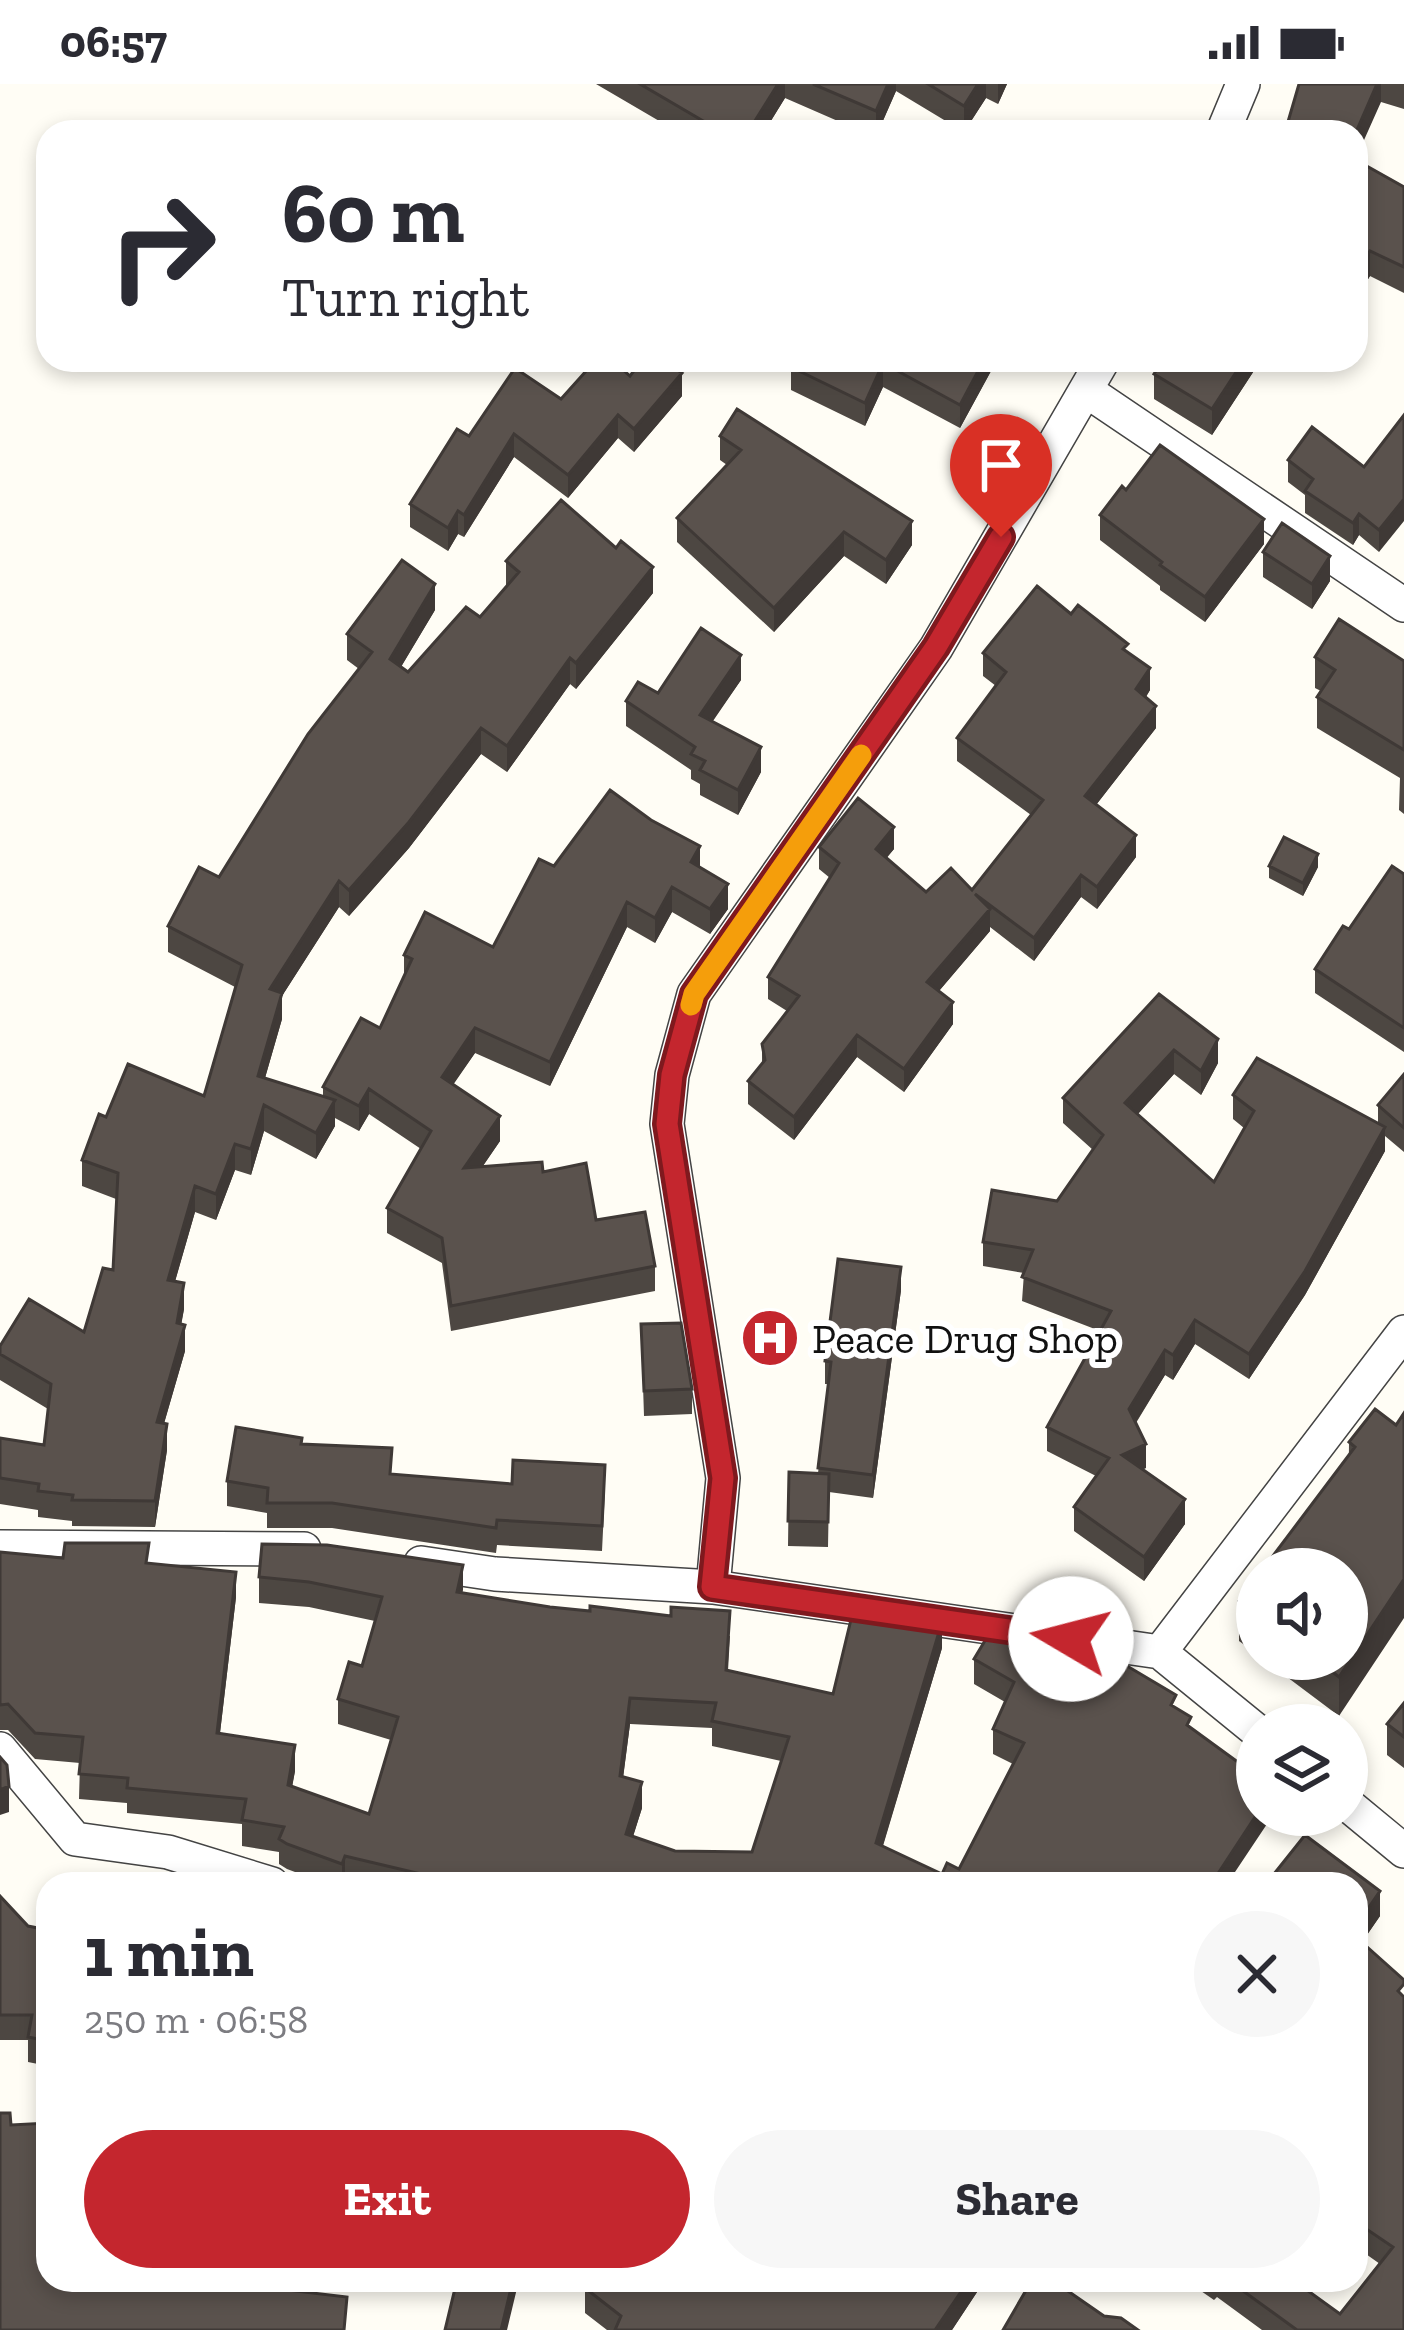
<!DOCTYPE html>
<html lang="en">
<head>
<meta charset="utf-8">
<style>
  :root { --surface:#fff; --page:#f7f7f7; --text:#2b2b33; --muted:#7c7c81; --accent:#c4262e }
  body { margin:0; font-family:"Zilla Slab",serif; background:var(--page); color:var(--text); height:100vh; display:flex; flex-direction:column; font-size:45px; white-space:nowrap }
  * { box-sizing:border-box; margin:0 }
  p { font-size:39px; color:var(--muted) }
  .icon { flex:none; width:66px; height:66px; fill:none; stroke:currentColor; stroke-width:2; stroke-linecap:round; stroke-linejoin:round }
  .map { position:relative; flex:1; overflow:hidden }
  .panel { position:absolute; left:36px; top:1788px; width:1332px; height:420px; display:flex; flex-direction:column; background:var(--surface); border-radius:36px; box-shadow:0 6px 18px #0003 }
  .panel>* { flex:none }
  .hud { position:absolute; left:36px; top:36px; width:1332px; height:252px; border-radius:36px; box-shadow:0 6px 18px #0003; background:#fff; color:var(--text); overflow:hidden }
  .tools { position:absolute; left:1236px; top:1464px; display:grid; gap:24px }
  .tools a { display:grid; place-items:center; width:132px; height:132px; border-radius:50%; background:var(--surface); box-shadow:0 6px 18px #0003; font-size:60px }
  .pin { position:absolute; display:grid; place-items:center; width:102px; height:102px; color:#fff; margin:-123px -51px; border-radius:50% 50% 50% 0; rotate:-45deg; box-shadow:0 0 12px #0007 }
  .pin .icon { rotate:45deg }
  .me { position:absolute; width:132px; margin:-66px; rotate:278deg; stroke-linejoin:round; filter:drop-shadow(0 0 9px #0008) }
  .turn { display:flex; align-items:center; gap:42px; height:252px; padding:0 48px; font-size:54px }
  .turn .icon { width:156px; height:156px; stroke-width:2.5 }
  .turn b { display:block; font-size:84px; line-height:102px }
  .round { display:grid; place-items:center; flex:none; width:126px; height:126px; border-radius:63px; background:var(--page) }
  .headline { display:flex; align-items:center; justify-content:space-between; height:204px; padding:0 48px }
  h1 { font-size:72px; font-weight:700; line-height:90px }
  .cta { display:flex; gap:24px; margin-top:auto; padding:24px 48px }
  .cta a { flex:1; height:138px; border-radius:72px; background:var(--accent); color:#fff; font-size:48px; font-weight:700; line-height:138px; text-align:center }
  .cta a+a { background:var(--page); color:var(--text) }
  .status { display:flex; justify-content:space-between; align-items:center; height:84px; padding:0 60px; background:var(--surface); direction:ltr }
  .status svg { height:33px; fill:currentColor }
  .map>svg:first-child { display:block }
</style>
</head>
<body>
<div class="status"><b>06:57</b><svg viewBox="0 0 49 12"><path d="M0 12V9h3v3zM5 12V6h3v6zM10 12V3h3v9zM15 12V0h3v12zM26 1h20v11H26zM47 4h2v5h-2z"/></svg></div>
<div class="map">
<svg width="1404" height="2246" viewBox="0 0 1404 2246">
  <rect width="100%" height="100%" fill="#fffdf5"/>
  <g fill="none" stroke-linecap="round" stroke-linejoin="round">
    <g stroke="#444" stroke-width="36">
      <path id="minor" d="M1223,48L1243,0
        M1087,307L1404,521
        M0,1463L304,1465
        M421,1479L495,1490L713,1503L1160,1568L1257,1647
        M713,1503L723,1394L667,1040L672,991L694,910L936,564L1103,276
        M1160,1568L1404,1248
        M0,1665L75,1755L168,1768L272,1800
        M1347,1720L1404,1767"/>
    </g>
    <use href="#minor" stroke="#fff" stroke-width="33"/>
  </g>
  <path fill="#4d4742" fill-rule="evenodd" d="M596,0H1007L998,20L986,14L964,48L896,7L878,48H863L785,14L764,48H678Z
    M1299,0H1404V25L1381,18Z
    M1356,76L1404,103V209L1370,192L1356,214Z
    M997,276L960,344L883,303L865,342L791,306V283Z
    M1163,276H1261L1212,351L1154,315V290Z
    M630,292L682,312L634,368L618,354L568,414L514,373L464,453L458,450L448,467L410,443V420L469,352L561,315Z
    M1404,331L1379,468L1359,451L1353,461L1305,429V411L1288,398V376L1364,383Z
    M720,352L912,461L886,500L844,472L774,548L677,458V434L727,381L720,376Z
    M1126,406L1264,460L1205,538L1160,506V502L1100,456V431Z
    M1263,468L1330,497L1312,525L1263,493Z
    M506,477L653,509L576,605L570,600L507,688L481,670L409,764L349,832L339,823L282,912V935L265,994L323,1012V1003L380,944L404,893V871L493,863L554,782L700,783L728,825L710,850L672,828L655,859L627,843L550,1002L475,969L453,1000L500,1057L483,1082L543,1088L596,1136L655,1182V1207L451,1247L442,1179L387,1149V1124L421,1065L369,1030L359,1047L335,1034V1042L316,1075L264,1047L251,1091L235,1086L216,1136L195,1128L175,1197L184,1225L181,1240L185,1267L164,1339L167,1366L155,1443L72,1442V1437L38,1433V1426L0,1420V1354L44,1361L48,1325L0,1296V1262L84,1248L113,1186L116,1115L82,1102V1076L106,1033L204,1012L235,903L168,868V842L219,793L359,585L347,576V550L435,526L401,583L408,588L480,533L506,502Z
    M1071,530L1128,568L1150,606L1146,613L1156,644L1096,721L1136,773L1097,825L1081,813L1034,877L990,843V847L939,907L953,940L904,1008L857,973L794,1056L748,1020V997L762,980V960L787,927L768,915V893L830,794L819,785V763L894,765L886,774L926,808L972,806L1031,731L957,677V654L996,602L983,592V569Z
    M1315,573L1404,577V730L1399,726L1400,694L1317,644V613L1321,607L1315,604Z
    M741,596L712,637L761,688L738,731L700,711V700L691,695V686L626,642V617L658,609Z
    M1269,782L1318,783L1303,812L1269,794Z
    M1404,790V968L1315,909V885L1349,845Z
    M1159,910L1218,979L1201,1011L1174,990L1138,1030L1214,1098L1244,1044L1233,1035V1011L1378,1039V1021L1404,990V1068L1385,1052V1067L1305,1211L1249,1295L1195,1260L1173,1296L1165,1291L1136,1339L1146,1384L1142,1385L1185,1440L1144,1497L1074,1447V1423L1096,1392L1047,1367V1343L1100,1247L1022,1217L1024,1189L983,1182V1158L1057,1117L1093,1066L1063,1039V1014Z
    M901,1206L873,1414L829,1408L828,1463L788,1462L789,1388L818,1389L829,1300H825V1277Z
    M641,1240L692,1305V1330L644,1332Z
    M1396,1341L1339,1632L1263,1575H1347L1349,1358Z
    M302,1360L392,1391L605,1406L602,1467L497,1461L496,1469L332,1444H267V1429L227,1422V1397Z
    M0,1468L149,1479L236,1513L220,1649L295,1687L292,1702L369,1730L391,1656L338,1640V1615L362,1582L375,1537L309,1523L259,1519V1493L462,1509L730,1552L728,1587L833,1610L942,1564L883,1762L942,1790L959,1785L1013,1680L993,1670V1645L1005,1618L974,1600V1575L1044,1568L1176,1624L1191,1644L1230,1800H354L345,1798L344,1800H327L287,1785L279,1780V1768L242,1762V1740L127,1729V1719L79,1715L80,1679L35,1675L8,1646H0ZM630,1640L712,1644V1662L781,1677L752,1768L675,1767L633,1752L642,1724L623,1693Z
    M1257,1493V1570L1239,1557V1517Z
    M1404,1619V1684L1387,1671V1640Z
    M1356,1800L1380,1832L1362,1858L1404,2246H1262L1217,2213L1214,2216L1185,2196H1293L1340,2230L1380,2180L1356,2163Z
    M0,1812L28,1842L48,1846V1982L28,1978V1956H0Z
    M592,2196H985L952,2246H607L585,2229V2204Z"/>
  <path fill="#3f3936" d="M778,0H785V14L764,48H748Z
    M888,0H896V7L878,48H876V27Z
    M978,0H986V14L964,48V22Z
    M998,0H1007L998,20Z
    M1377,0H1381V18L1356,74V48Z
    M1370,167V192L1356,214V189Z
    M984,276H997L960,344V321Z
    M1244,276H1261L1212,351V325Z
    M883,279V303L865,342V319Z
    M682,289V312L634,368V345Z
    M618,331V354L568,414V391Z
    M514,350V373L464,453V431Z
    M1404,415V437L1379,468V446Z
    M458,427V450L448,467V444Z
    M1359,430V451L1353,461V439Z
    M1264,435V460L1205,538V513Z
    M912,437V461L886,500V476Z
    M844,448V472L774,548V524Z
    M1330,472V497L1312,525V500Z
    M653,483V509L576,605V579Z
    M435,500V526L390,601V575Z
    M741,571V596L700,656V631Z
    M570,574V600L507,688V662Z
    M1150,584V606L1136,628V605Z
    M1156,622V644L1085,735V712Z
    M481,644V670L409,764L349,832V806Z
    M761,663V688L738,731V706Z
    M894,743V765L876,787V765Z
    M1136,751V773L1097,825V803Z
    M700,762V787L691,778Z
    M1318,770V783L1303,812V799Z
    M1081,791V813L1034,877V854Z
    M339,797V823L282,912V935L258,1018V992L270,905Z
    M728,800V825L710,850V825Z
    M672,803V828L655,859V834Z
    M627,818V843L550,1002V978Z
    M990,825V847L927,921V898Z
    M953,918V940L904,1008V985Z
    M475,944V969L442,1017V993Z
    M857,951V973L794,1056V1033Z
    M1218,955V979L1201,1011V987Z
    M1174,966V990L1125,1044V1019Z
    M369,1005V1030L359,1047V1022Z
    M335,1016V1042L316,1075V1049Z
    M264,1021V1047L251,1091V1065Z
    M500,1032V1057L464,1109V1084Z
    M1385,1043V1067L1305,1211L1249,1295V1270Z
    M235,1060V1086L216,1136V1110Z
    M195,1102V1128L168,1222V1196Z
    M901,1183V1206L873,1414V1391Z
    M184,1199V1225L177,1265V1239Z
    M1195,1236V1260L1173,1296V1271Z
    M185,1241V1267L157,1364V1338Z
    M1165,1266V1291L1129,1349V1325Z
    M167,1340V1366L155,1443V1417Z
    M1146,1360V1384L1122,1395V1371Z
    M1185,1415V1440L1144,1497V1473Z
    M463,1481V1506L457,1534V1508Z
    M236,1488V1513L217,1674V1649Z
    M1404,1495V1534L1339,1632V1593Z
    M942,1538V1564L876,1784V1759Z
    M630,1614V1640L620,1718V1692Z
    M295,1661V1687L288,1726V1701Z
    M642,1698V1724L626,1775V1750Z
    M9,1702V1728L0,1731V1706Z
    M1257,1731H1273L1227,1800L1217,1791Z
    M345,1772V1798L342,1800V1780Z
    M1380,1807V1832L1356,1867V1842Z
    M513,2196H519L507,2246H501Z
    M969,2196H985L952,2246H935Z"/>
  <path fill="#5a524d" stroke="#3f3936" stroke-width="3" fill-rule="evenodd" d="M640,0H778L748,48H722Z
    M813,0H888L876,27Z
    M928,0H978L964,22Z
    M1299,0H1377L1356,48H1285Z
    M1356,76L1404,103V183L1370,167L1356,189Z
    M596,276H612L630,292L642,276H662L682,289L634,345L618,331L568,391L514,350L464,431L458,427L448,444L410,420L457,345L469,352L515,284L561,315Z
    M794,276H984L960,321L883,279L865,319L791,283Z
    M1163,276H1244L1212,325L1154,290Z
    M737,325L912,437L886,476L844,448L774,524L677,434L741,366L720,352Z
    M1404,331V415L1379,446L1359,430L1353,439L1305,407L1313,395L1288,376L1312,343L1364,383Z
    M1160,361L1264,435L1205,513L1160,481L1162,478L1100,431L1122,402L1126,406Z
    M561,416L616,464L621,457L653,483L576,579L570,574L507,662L481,644L409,738L349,806L339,797L270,905L282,909L258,992L335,1016L316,1049L264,1021L251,1065L235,1060L216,1110L195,1102L168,1196L184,1199L177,1239L185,1241L157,1338L167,1340L155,1417L72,1416L73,1411L38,1407L39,1400L0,1394V1354L44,1361L51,1300L0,1270V1262L29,1215L84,1248L103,1184L113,1186L118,1089L82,1076L99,1030L106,1033L128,980L204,1012L242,881L168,842L199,783L219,793L308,650L372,568L347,550L402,476L435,500L390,575L408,588L466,523L480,533L519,488L506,477Z
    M1282,439L1330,472L1312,500L1263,468Z
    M1037,502L1071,530L1078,521L1128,560L1123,565L1150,584L1136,605L1156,622L1085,712L1136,751L1097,803L1081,791L1034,854L975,810L990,825L927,898L953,918L904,985L857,951L794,1033L748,997L765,976L762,960L799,912L768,893L839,779L819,763L858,714L894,743L876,765L926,808L951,784L972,806L1043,716L957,654L1006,588L983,569Z
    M1339,535L1404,577V666L1317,613L1335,586L1315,573Z
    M701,544L741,571L700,631L761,663L738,706L700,686L705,677L691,670L695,663L626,617L638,598L658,609Z
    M610,706L651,736L700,762L691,778L728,800L710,825L672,803L655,834L627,818L550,978L475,944L442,993L500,1032L464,1084L542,1078L543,1088L586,1079L596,1136L645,1128L655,1182L451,1222L442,1154L387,1124L431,1047L369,1005L359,1022L323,1003L361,934L380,944L412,875L404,871L425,828L493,863L539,775L554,782Z
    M1284,753L1318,770L1303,799L1269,782Z
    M1392,782L1404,790V944L1315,885L1343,842L1349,845Z
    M1159,910L1218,955L1201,987L1174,966L1125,1019L1214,1098L1254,1027L1233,1011L1257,974L1385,1043L1305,1187L1249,1270L1195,1236L1173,1271L1165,1266L1129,1325L1146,1360L1122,1371L1185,1415L1144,1473L1074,1423L1109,1374L1047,1343L1111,1227L1022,1193L1033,1166L983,1158L992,1106L1057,1117L1103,1051L1063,1014Z
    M1404,990V1044L1378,1021Z
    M838,1175L901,1183L873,1391L818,1384L831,1278L825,1277Z
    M681,1239L692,1305L644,1307L641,1240Z
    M1375,1325L1396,1341L1404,1329V1495L1339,1593L1316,1575H1347V1485H1263L1355,1363L1349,1358Z
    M236,1343L302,1354L301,1360L392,1364L390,1390L512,1400L513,1376L605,1381L602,1442L497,1436L496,1444L332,1419H267L268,1404L227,1397Z
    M789,1388L829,1390L828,1438L788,1437Z
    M65,1459H149L146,1479L236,1488L217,1649L295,1661L288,1701L369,1730L398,1633L338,1615L349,1578L362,1582L382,1513L309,1498L259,1493L262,1460L327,1461L463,1481L457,1508L550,1523L590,1527V1522L671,1532V1523L730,1527L726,1586L833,1610L855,1519L898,1526L942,1538L876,1759L942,1790L947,1779L959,1785L1024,1659L993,1645L1014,1598L974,1575L995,1540L1044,1568L1050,1556L1111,1587L1117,1576L1176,1611L1171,1621L1191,1633L1187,1641L1257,1692V1730L1217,1791L1230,1800H463L345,1772L342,1780L287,1760L279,1755L284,1743L242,1736L246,1715L127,1704L128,1694L79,1690L83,1653L35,1649L8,1620L0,1621V1468L63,1474ZM630,1614L716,1619L712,1637L789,1653L752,1768L675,1767L626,1750L642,1698L620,1692Z
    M1257,1493V1530L1239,1517Z
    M1404,1619V1653L1387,1640Z
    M0,1673L7,1681L9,1702L0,1706Z
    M1305,1751L1380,1807L1356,1842V1800H1266Z
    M0,1812L28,1842L48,1846V1957L28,1953L32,1931H0Z
    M1356,1853L1404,1896V1900L1398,1907L1404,1913V2246H1297L1228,2196H1293L1340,2230L1393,2163L1356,2138Z
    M0,2029H10L11,2041L48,2039V2196H271L270,2204L347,2213L344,2246H0Z
    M457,2196H513L501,2246H445Z
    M592,2196H969L935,2246H615L621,2232L585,2204Z
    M1032,2196H1052L1104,2232L1121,2234L1138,2246H1003Z"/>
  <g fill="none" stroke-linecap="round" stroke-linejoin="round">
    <g stroke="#7f191e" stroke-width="30">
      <path id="route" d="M1001,453L936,563L694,910L672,991L667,1040L723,1394L712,1503L1071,1555"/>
    </g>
    <use href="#route" stroke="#c4262e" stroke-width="21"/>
    <path stroke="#f59e0b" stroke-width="21" d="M691,921L694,910L861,671"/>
  </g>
  <defs>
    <g id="hospital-disc" transform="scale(3)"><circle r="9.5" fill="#c4262e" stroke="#fff"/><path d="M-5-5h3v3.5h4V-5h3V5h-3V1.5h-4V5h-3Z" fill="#fff"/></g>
  </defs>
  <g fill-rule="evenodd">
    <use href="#hospital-disc" x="770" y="1254"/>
  </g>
  <g text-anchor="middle" stroke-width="12" stroke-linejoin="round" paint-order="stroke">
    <g font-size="42" fill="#111" stroke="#fff" text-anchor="start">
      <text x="812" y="1269">Peace Drug Shop</text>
    </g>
  </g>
</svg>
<div class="tools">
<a><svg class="icon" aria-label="sound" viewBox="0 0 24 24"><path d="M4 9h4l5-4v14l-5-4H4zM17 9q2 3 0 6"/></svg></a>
<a><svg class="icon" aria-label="layers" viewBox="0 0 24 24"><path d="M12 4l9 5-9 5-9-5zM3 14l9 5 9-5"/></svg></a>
</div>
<div class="pin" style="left:1001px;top:453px;background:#d93025"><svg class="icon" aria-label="arrive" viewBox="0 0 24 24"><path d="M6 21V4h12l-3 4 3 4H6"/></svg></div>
<svg class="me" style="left:1071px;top:1555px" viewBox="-20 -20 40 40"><circle r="19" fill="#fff"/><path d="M0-13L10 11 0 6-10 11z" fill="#c4262e"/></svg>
<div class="hud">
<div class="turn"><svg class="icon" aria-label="right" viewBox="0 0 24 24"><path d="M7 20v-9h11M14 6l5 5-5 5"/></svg><div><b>60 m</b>Turn right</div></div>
</div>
<section class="panel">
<div class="headline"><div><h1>1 min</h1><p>250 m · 06:58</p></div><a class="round"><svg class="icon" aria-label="close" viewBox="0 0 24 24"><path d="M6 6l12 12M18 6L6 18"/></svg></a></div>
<div class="cta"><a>Exit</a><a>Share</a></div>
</section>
</div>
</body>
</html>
